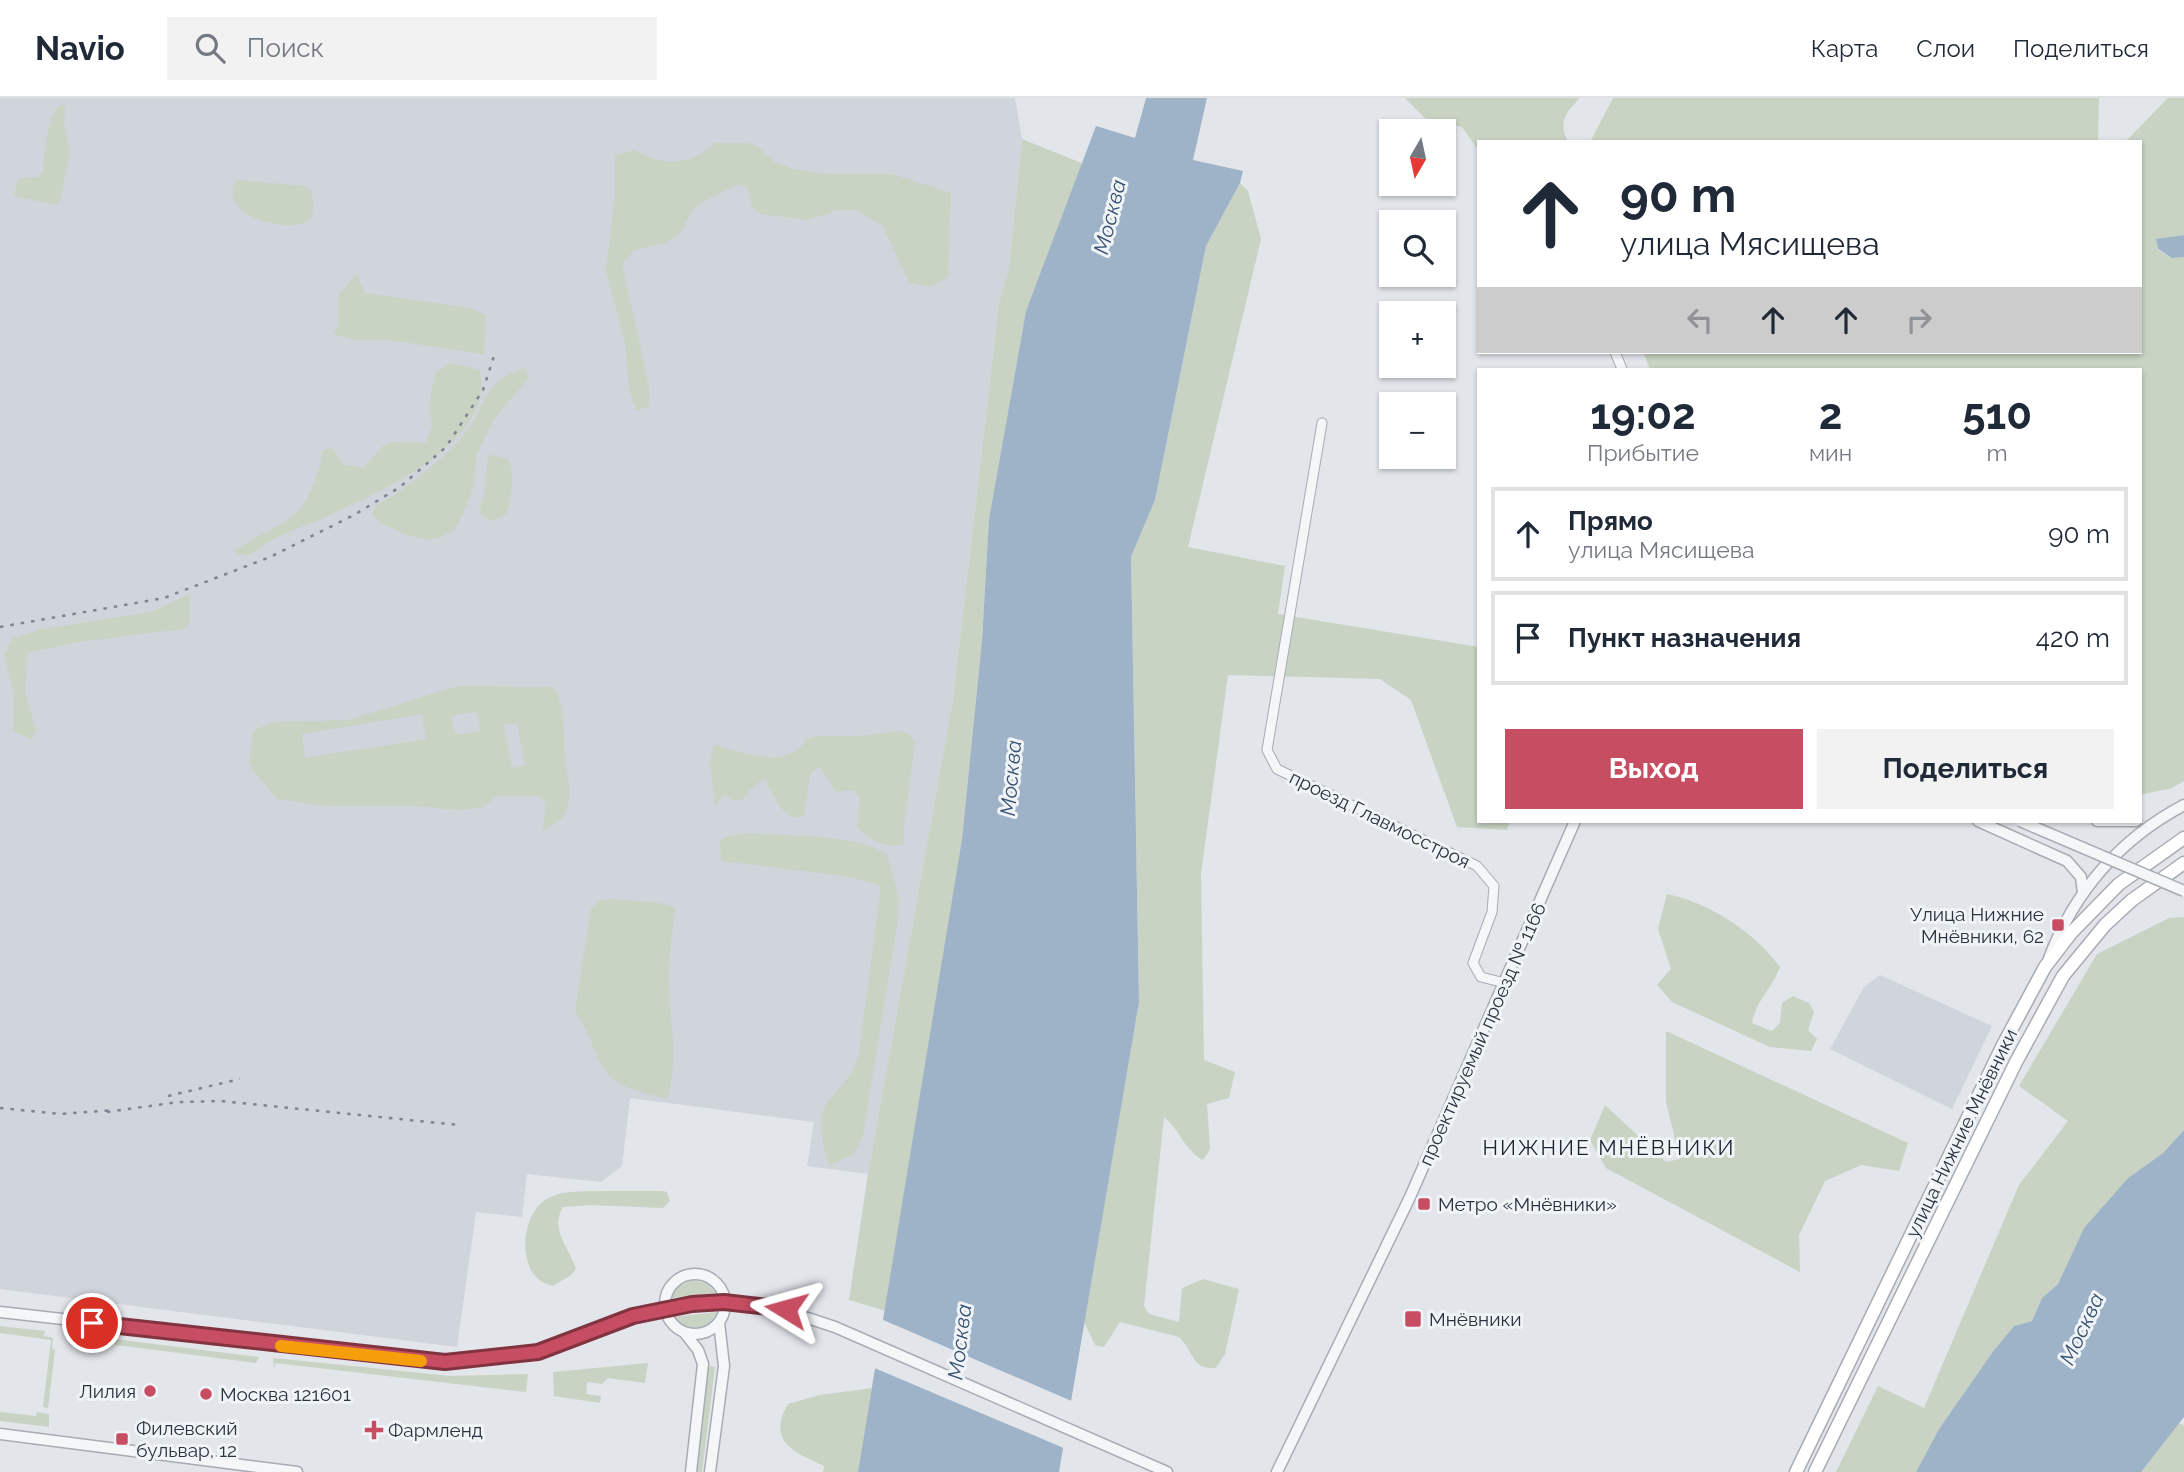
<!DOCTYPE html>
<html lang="ru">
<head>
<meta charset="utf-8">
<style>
  :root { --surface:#fff; --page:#f2f2f3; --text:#1f2937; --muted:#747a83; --line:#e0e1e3; --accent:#c74e62 }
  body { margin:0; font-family:Raleway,sans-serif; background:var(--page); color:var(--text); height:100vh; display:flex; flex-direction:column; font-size:26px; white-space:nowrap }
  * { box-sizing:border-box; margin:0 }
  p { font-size:23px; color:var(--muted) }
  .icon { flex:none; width:38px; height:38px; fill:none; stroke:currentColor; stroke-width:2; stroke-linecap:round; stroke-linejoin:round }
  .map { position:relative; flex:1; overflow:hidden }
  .side { position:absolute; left:1477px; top:270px; width:665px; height:455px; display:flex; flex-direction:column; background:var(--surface); border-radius:0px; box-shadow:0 2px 5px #0004 }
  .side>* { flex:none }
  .banner { position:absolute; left:1477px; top:42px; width:665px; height:214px; border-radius:0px; box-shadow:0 2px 5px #0004; background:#fff; color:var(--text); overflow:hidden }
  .needle { width:46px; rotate:189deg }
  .tools { position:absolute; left:1379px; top:21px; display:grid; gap:14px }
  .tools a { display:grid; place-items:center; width:77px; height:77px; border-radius:0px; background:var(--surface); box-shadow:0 2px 5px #0004; font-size:35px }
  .pin { position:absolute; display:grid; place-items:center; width:60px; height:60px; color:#fff; margin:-30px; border:4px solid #fff; border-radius:50%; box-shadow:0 2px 7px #0007 }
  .me { position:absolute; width:77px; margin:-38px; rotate:278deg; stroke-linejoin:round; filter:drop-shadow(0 0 5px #0008) }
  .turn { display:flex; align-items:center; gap:24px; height:147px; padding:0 28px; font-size:32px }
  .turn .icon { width:91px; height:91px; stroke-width:2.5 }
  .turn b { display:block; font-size:49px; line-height:60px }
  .lanes { display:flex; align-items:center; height:66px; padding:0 28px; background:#0003; justify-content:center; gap:35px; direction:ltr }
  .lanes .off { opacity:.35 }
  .eta { display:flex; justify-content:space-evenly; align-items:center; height:119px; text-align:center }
  .eta b { font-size:42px; font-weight:700; line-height:49px }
  .button { display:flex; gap:14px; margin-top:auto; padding:14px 28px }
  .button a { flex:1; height:80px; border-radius:0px; background:var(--accent); color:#fff; font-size:28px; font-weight:700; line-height:80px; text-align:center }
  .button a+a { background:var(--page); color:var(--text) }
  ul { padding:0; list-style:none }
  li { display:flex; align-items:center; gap:21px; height:94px; margin:0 14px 10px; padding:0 14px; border:4px solid var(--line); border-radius:0px }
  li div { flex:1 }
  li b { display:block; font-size:26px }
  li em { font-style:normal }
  header { display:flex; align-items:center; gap:42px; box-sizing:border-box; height:98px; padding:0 35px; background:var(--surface); border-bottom:2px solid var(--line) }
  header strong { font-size:33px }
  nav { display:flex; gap:38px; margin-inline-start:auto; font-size:24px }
  .search { width:490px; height:63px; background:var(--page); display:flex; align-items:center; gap:18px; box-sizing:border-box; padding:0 24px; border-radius:0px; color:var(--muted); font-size:26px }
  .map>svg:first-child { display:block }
</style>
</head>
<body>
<header>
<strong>Navio</strong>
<div class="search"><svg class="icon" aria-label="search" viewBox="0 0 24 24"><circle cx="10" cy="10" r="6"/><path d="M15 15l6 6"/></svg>Поиск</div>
<nav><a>Карта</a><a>Слои</a><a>Поделиться</a></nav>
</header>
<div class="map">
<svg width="2184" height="1374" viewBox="0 0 2184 1374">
  <rect width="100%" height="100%" fill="#e2e5ea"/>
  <path fill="#d0d4db" d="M0,0H1015L1022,41L1009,169L999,206L953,601L868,1076L807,1068L814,1024L630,1000L622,1068L601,1084L527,1076L522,1119L476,1114L457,1249L0,1191Z
    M1880,877L1992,928L1952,1011L1830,951L1864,889Z"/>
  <path fill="#c8d3c3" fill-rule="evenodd" d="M1405,0H1580C1565,15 1558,24 1568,44H1479V53L1462,29L1425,20Z
    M1613,0H2099L2098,44H1590Z
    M2168,0H2184V137L2156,142L2158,152L2172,160L2184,159V683L2172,690L2140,697V271H1650L1643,254H2140V44H2125Z
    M62,6L65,9L64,25L70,55L60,102L57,106H52L18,99L14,96L19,80L38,79L42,75C45,59 47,12 62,6Z
    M1022,41L1084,66L1026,213L989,421L982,542L962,741L886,1213L849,1202L868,1076L953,601L999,206L1009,169Z
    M715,45H748L758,49L773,63L792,71L826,76H892L951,95L948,180L928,189L909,184L883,128L857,112H838L808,122L760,116L752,108L747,89L738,86L694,109L681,135L664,145L635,152L622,165L649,289V308L636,313L629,291L625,244L606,173L615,97V58L635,52C661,69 692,68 715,45Z
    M237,82L304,88L312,93C312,101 315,112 311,120C300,138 212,120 237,82Z
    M1240,85L1248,93L1261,141L1188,449L1285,468L1278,516L1479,549V723H1510L1507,732L1457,729L1411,602L1380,581L1228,577L1201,776L1204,962L1235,974L1229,1000L1207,1006L1210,1051L1203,1062C1185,1053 1180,1032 1164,1019L1144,1208L1149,1216L1179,1224L1182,1190L1203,1181L1239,1191L1225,1256L1216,1270C1191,1272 1194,1253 1179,1239L1120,1224L1104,1249L1095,1247L1084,1224L1139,904L1131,459L1155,402L1206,148Z
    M357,176L364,195L470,210L486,218L484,256L389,242H354L333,236L338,227L339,196Z
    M452,265L480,272C499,353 343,411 287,435C272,441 259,452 244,458L233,453C292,416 305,430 323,353L332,350L344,367L364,370L384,347L393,344L426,345L432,328L429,307L435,275Z
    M525,270L529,280L494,321L485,339L476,359L474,389L456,431C450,434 442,440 435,441C419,444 382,429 372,417L376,408C408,389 436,368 461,340C489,309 479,285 525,270Z
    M493,357L508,361C515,377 512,400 506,416L492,423L479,415L484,398L488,358Z
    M190,496V525L182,531L79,544L27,555L25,594L36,632L32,641L14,634V596L4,556L13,540L42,531L150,514Z
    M458,588L554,589C567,612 562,633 565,658C569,689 579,717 543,733L546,704L538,698H497L481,710L457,712L418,708H326L277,701L252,671L249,662L254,632L275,624L348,622ZM477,614L481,633L455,637L451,618ZM422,616L426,641L305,660L302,636ZM517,625L525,668L512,670L504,627Z
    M901,633L911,637L915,646L904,726V746C887,751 869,742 857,729L860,701L854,692L836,694L820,668L810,676L804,718L793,720C778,711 772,696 765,681L756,686L742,702H733L724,697L715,708L710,664L714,647C740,653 790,674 805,642L816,638H857Z
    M749,735C790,739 852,735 887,756L899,800L897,827L863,1037L854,1056L829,1068C824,1049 814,1020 829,1002C845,984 851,980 859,956L881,788L851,779L721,763L720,743L725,739Z
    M1667,796C1710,805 1754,834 1780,869C1772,891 1756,902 1752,925L1772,933L1780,925L1782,905L1793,898L1809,905L1814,914L1808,932L1817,941L1811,953L1770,949L1672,904L1657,887L1671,871L1658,831Z
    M611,801C628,803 661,803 675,809C673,834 668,861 669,886C670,925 679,962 667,1001C650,996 619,991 608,976C594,958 589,932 575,913L591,810L600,803Z
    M2184,819V1032L2163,1055L2128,1080L2084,1130L2058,1186L2042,1200L2032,1223L2014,1228L1994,1252L1939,1331L1916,1374H1836L1878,1288L1924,1310L2019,1087L2068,1023L2019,988L2097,856L2169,820Z
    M1666,933L1908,1045L1899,1073L1861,1067L1825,1083L1799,1137L1800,1174L1606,1070L1590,1042L1605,1007L1666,1064L1680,1061L1666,1004Z
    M604,1093H662L667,1094L670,1103L663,1110L592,1107L563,1109C549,1132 570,1150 576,1171L570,1178L553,1188C516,1181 519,1120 545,1102C562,1091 585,1094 604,1093Z
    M692,1182L706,1185L716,1195L671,1200L678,1189Z
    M717,1214C708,1233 688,1235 674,1219Z
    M0,1228L45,1233L44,1238L53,1240L52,1251L55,1252L48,1310L43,1309L51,1242L0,1235Z
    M67,1235L259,1259L256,1265L77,1242L75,1248L69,1247Z
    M273,1260L451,1278L528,1276L526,1294L275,1265L274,1271Z
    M648,1265L645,1285L608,1280L602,1286L587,1284L586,1296L601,1298L600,1305L554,1298L553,1274Z
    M708,1268L715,1269L702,1374H696Z
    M872,1290L858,1374H823L824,1368C795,1354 766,1345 788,1306L820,1297Z
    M0,1314L36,1318L37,1314L49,1316V1329L0,1323Z
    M2178,1325L2184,1327V1374H2141Z"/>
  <path fill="#9fb3c8" d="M1146,0H1207L1193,62L1243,73L1240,85L1206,148L1155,402L1131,459L1139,904L1059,1374H858L962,741L982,542L989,421L1026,213L1096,28L1135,40Z
    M2184,137V159L2172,160L2158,151L2156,141Z
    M2184,1032V1319L2141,1374H1916L1939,1331L1994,1252L2014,1228L2032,1223L2042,1200L2058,1186L2084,1130L2128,1080L2163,1055Z"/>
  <path fill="#e2e5ea" d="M881,1221L1074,1304L1066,1351L872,1269Z"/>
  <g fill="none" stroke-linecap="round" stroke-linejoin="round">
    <g stroke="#a7acb4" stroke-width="11">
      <path id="minor" d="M1615,254L1622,271
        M1322,325L1267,652L1277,671L1477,768L1494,788L1492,814L1473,865L1481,879L1505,885"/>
    </g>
    <g stroke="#a7acb4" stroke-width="13">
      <path id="tertiary" d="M1978,723L2067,763L2081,779L2083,795
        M2097,723H2136
        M2049,860C2075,793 2120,741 2184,707
        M665 1206a30 30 0 1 1 60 0a30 30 0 1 1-60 0Z
        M0,1214L445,1264L538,1254L608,1227L665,1211L725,1204L768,1207L835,1229L1167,1374
        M684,1234L698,1252L703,1266L691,1374
        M0,1336L297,1374
        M710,1374L724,1268L719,1224
        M1277,1374L1410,1099L1575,723"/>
    </g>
    <g stroke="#a7acb4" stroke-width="15">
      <path id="secondary" d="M1796,1374L2003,947L2045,869L2071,835L2119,786L2184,740
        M1815,1374L2016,964L2063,878L2105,827L2132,802L2184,765"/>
    </g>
    <use href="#minor" stroke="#f4f6f8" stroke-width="9"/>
    <use href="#tertiary" stroke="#f4f6f8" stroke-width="10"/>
    <use href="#secondary" stroke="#fff" stroke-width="12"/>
    <path stroke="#7c8592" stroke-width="2.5" stroke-dasharray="3.5 7" stroke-linecap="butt" d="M0,529L164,500L270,459L354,417L400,389L446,349L483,292L494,258
      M168,998L240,981
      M0,1010L61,1016L114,1012
      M107,1014L178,1004L221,1003L459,1027"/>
    <g stroke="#a7acb4" stroke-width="13" stroke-linecap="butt">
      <path id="tertiary-bridge" d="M2020,723L2184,793"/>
    </g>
    <use href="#tertiary-bridge" stroke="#f4f6f8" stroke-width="10"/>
  </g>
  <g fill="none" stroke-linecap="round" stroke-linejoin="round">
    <g stroke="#813340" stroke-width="18">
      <path id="route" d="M92,1225L445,1264L538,1254L633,1218L692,1206L724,1204L786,1211"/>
    </g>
    <use href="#route" stroke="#c74e62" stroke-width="12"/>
    <path stroke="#f59e0b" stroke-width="12" d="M281,1248L421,1263"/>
  </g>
  <g fill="#c74e62" stroke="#f1f4f7" stroke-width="2.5">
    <rect x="2051" y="820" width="14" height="14" rx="3.5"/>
    <rect x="1417" y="1099" width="14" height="14" rx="3.5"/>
    <rect x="1404" y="1212" width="18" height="18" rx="3.5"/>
    <circle cx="150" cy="1293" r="7"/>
    <circle cx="206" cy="1296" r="7"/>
    <path d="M370.5 1321.5h7v7h7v7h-7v7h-7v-7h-7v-7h7z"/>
    <rect x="115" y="1334" width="14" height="14" rx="3.5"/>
  </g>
  <g text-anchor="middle" stroke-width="6" stroke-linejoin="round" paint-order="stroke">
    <g font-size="19" fill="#2b3341" stroke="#f1f4f7">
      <text transform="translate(1380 721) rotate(26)" y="7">проезд Главмосстроя</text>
      <text transform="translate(1482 936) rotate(-66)" y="7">проектируемый проезд № 1166</text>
      <text transform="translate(1961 1035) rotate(-64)" y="7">улица Нижние Мнёвники</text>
    </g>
    <g font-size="19" fill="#2b3341" stroke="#f1f4f7" text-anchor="start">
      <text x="2044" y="823" text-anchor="end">Улица Нижние<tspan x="2044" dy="22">Мнёвники, 62</tspan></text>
      <text x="1438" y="1113">Метро «Мнёвники»</text>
      <text x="1429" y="1228">Мнёвники</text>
      <text x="136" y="1300" text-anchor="end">Лилия</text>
      <text x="220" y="1303">Москва 121601</text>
      <text x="136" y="1337">Филевский<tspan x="136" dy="22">бульвар, 12</tspan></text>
      <text x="388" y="1339">Фармленд</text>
    </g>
    <g font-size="21" font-style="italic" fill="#375273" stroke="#f1f4f7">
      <text transform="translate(1110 119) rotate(-76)" y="7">Москва</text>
      <text transform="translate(1011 680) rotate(-85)" y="7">Москва</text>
      <text transform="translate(2082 1231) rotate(-65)" y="7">Москва</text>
      <text transform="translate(960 1244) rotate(-83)" y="7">Москва</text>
    </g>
    <g font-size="21" letter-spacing="2" fill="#1d2432" stroke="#f1f4f7">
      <text x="1609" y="1057">НИЖНИЕ МНЁВНИКИ</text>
    </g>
  </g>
</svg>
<div class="tools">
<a><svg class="needle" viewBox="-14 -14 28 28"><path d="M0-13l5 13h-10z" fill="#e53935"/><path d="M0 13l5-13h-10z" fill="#747a83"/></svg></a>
<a><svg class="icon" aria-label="search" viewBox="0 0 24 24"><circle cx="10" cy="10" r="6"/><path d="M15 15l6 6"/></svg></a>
<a>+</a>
<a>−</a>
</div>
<div class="pin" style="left:92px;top:1225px;background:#d93025"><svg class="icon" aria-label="arrive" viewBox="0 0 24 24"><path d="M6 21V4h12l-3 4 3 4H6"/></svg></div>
<svg class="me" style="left:786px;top:1211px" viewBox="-20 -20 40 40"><path d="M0-17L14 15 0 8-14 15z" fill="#c74e62" stroke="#fff" stroke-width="4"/></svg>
<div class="banner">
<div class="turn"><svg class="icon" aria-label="ahead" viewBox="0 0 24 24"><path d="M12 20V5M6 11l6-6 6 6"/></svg><div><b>90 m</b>улица Мясищева</div></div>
<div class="lanes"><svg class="icon off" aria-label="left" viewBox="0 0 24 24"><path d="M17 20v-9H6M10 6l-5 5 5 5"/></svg><svg class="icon" aria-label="ahead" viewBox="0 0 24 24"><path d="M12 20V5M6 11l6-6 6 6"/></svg><svg class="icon" aria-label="ahead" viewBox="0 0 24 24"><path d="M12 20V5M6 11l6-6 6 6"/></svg><svg class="icon off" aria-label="right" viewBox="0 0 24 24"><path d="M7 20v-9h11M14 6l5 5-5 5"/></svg></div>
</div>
<section class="side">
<div class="eta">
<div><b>19:02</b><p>Прибытие</p></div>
<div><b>2</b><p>мин</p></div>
<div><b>510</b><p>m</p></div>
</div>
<ul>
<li><svg class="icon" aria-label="ahead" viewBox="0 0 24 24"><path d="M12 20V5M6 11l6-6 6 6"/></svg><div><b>Прямо</b><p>улица Мясищева</p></div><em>90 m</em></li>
<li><svg class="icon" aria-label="arrive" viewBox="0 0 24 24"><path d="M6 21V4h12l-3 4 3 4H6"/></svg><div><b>Пункт назначения</b></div><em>420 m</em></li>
</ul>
<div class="button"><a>Выход</a><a>Поделиться</a></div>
</section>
</div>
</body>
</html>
